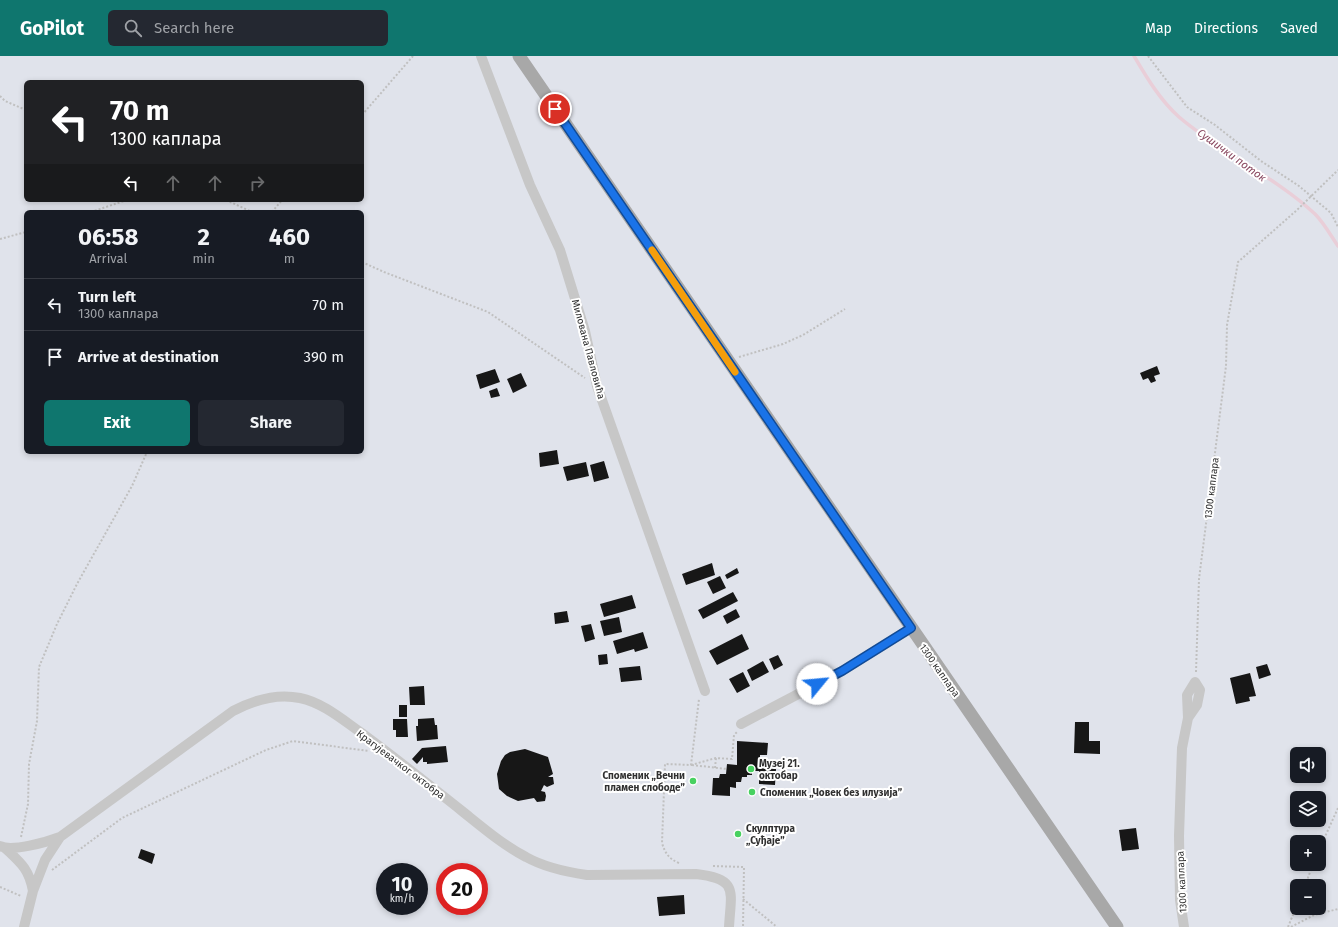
<!DOCTYPE html>
<html lang="en">
<head>
<meta charset="utf-8">
<style>
  :root { --surface:#171b24; --page:#242831; --text:#f1f3f6; --muted:#9ea1a6; --line:#363941; --accent:#0f766e }
  body { margin:0; font-family:"Fira Sans",sans-serif; background:var(--page); color:var(--text); height:100vh; display:flex; flex-direction:column; font-size:15px; white-space:nowrap }
  * { box-sizing:border-box; margin:0 }
  p { font-size:13px; color:var(--muted) }
  .icon { flex:none; width:22px; height:22px; fill:none; stroke:currentColor; stroke-width:2; stroke-linecap:round; stroke-linejoin:round }
  .map { position:relative; flex:1; overflow:hidden }
  .drawer { position:absolute; left:24px; top:154px; width:340px; height:244px; display:flex; flex-direction:column; background:var(--surface); border-radius:6px; box-shadow:0 2px 6px #0003 }
  .drawer>* { flex:none }
  .hud { position:absolute; left:24px; top:24px; width:340px; height:122px; border-radius:6px; box-shadow:0 2px 6px #0003; background:#202124; color:#fff; overflow:hidden }
  .fabs { position:absolute; left:1290px; top:691px; display:grid; gap:8px }
  .fabs a { display:grid; place-items:center; width:36px; height:36px; border-radius:6px; background:var(--surface); box-shadow:0 2px 6px #0003; font-size:20px }
  .speed { position:absolute; left:376px; top:807px; display:flex; gap:8px; font-size:20px; font-weight:700; text-align:center }
  .speed>* { display:grid; place-content:center; width:52px; height:52px; border-radius:50%; background:var(--surface); box-shadow:0 2px 6px #0003; line-height:1 }
  .speed small { font-size:10px; font-weight:400 }
  .speed .limit { border:6px solid #d22; background:#fff; color:#111 }
  .pin { position:absolute; display:grid; place-items:center; width:34px; height:34px; color:#fff; margin:-17px; border:2px solid #fff; border-radius:50%; box-shadow:0 1px 4px #0007 }
  .me { position:absolute; width:44px; margin:-22px; rotate:62deg; stroke-linejoin:round; filter:drop-shadow(0 0 3px #0008) }
  .turn { display:flex; align-items:center; gap:14px; height:84px; padding:0 20px; font-size:18px }
  .turn .icon { width:52px; height:52px; stroke-width:2.5 }
  .turn b { display:block; font-size:28px; line-height:34px }
  .lanes { display:flex; align-items:center; height:38px; padding:0 20px; background:#0003; justify-content:center; gap:20px; direction:ltr }
  .lanes .off { opacity:.35 }
  .eta { display:flex; justify-content:space-evenly; align-items:center; height:68px; text-align:center }
  .eta b { font-size:24px; font-weight:700; line-height:28px }
  .cta { display:flex; gap:8px; margin-top:auto; padding:8px 20px }
  .cta a { flex:1; height:46px; border-radius:6px; background:var(--accent); color:#fff; font-size:16px; font-weight:700; line-height:46px; text-align:center }
  .cta a+a { background:var(--page); color:var(--text) }
  ul { padding:0; list-style:none }
  li { display:flex; align-items:center; gap:12px; height:52px; padding:0 20px; border-top:1px solid var(--line) }
  li div { flex:1 }
  li b { display:block; font-size:15px }
  li em { font-style:normal }
  header { display:flex; align-items:center; gap:24px; box-sizing:border-box; height:56px; padding:0 20px; background:var(--accent); color:#fff }
  header strong { font-size:19px }
  nav { display:flex; gap:22px; margin-inline-start:auto; font-size:14px }
  .search { width:280px; height:36px; background:var(--page); display:flex; align-items:center; gap:10px; box-sizing:border-box; padding:0 14px; border-radius:6px; color:var(--muted); font-size:15px }
  .map>svg:first-child { display:block }
</style>
</head>
<body>
<header>
<strong>GoPilot</strong>
<div class="search"><svg class="icon" aria-label="search" viewBox="0 0 24 24"><circle cx="10" cy="10" r="6"/><path d="M15 15l6 6"/></svg>Search here</div>
<nav><a>Map</a><a>Directions</a><a>Saved</a></nav>
</header>
<div class="map">
<svg width="1338" height="871" viewBox="0 0 1338 871">
  <rect width="100%" height="100%" fill="#fff"/>
  <path fill="#e0e3eb" fill-rule="evenodd" d="M0,0H1338V871H0ZM26,26H362V144H26ZM26,156H362V396H26ZM1297,698H1319V720H1297ZM1297,742H1319V764H1297ZM1297,786H1319V808H1297ZM385,816H419V850H385ZM445,816H479V850H445ZM1297,830H1319V852H1297Z"/>
  <g fill="none" stroke-linecap="round" stroke-linejoin="round">
    <path stroke="#e9ced8" stroke-width="3.5" d="M1134,0C1147,22 1160,44 1179,61C1221,97 1274,120 1315,158C1324,167 1331,180 1338,190"/>
  </g>
  <path fill="#171717" d="M1157,310L1160,318L1154,320L1156,325L1151,327L1148,322L1143,324L1140,317Z
    M495,313L500,326L480,333L476,319Z
    M521,317L527,330L513,337L507,323Z
    M497,332L500,340L491,342L489,335Z
    M557,394L559,408L540,411L539,397Z
    M604,405L609,422L594,426L590,409Z
    M586,406L589,420L567,425L563,411Z
    M712,507L715,519L686,529L682,518Z
    M737,512L739,517L727,523L725,519Z
    M720,520L726,532L713,538L707,526Z
    M733,536L738,545L703,563L698,554Z
    M632,539L636,552L604,561L600,548Z
    M736,553L740,561L727,568L723,560Z
    M567,555L569,566L555,568L554,557Z
    M619,561L622,576L604,580L600,565Z
    M591,568L595,583L585,586L581,570Z
    M643,576L648,592L635,596L634,593L617,598L613,585Z
    M742,578L749,593L717,609L709,595Z
    M607,598L608,608L599,609L598,599Z
    M778,599L783,609L774,614L769,603Z
    M763,605L769,616L752,625L747,614Z
    M1267,608L1271,619L1259,623L1256,611Z
    M640,610L642,624L621,626L619,612Z
    M743,616L750,630L737,637L729,623Z
    M1250,617L1256,640L1249,641L1250,645L1236,648L1230,622Z
    M424,630L425,649H410L409,631Z
    M399,649H407V661H399Z
    M434,662L435,669H437L438,683L417,685L416,670H418V663Z
    M393,663H407L408,681H396V674H393Z
    M1075,666H1089V685H1100V698L1074,697Z
    M737,685L768,687L767,699H760V706H765V712L776,713L775,729L759,728V715H752V719H747V721H742L741,726H736V732L730,731V740L712,739L713,722H719L720,718H726L727,708L737,709Z
    M446,690L448,706L427,708V706H423V701L417,708L412,703L422,692Z
    M525,693L548,701L553,718L548,721H553L554,728L547,731L544,729L541,735L545,736L546,740L545,745L537,746L534,742L518,745L507,740L499,733L497,718L501,705L505,699L510,696Z
    M1136,772L1139,793L1122,795L1119,774Z
    M141,793L155,798L152,808L138,802Z
    M684,839L685,858L659,860L657,841Z"/>
  <g fill="none" stroke-linecap="round" stroke-linejoin="round">
    <path stroke="#c0c0c0" stroke-width="2" stroke-dasharray="2 2" stroke-linecap="butt" d="M1148,0L1187,51L1215,69L1261,105L1299,130L1331,157L1338,171
      M0,40L5,45L26,54
      M362,59L413,0
      M226,144L252,156
      M91,156L127,144
      M272,156L282,144
      M0,183L26,176
      M362,206L384,216L488,256L585,322
      M739,301L783,288L803,279L845,253
      M1196,616L1199,523L1226,310L1227,269L1238,206L1297,154L1338,114
      M691,709L716,702L732,703L734,679L737,676
      M692,709L727,713
      M715,712L716,702
      M21,781L28,748L29,708L37,665L39,611L57,568L77,528L132,430L147,396
      M1319,794L1338,752
      M679,807C669,803 665,797 662,787L665,708L691,709L699,643
      M713,810L744,811L743,871
      M52,814L122,762L266,694L293,685L369,695
      M1305,830L1313,808
      M0,831L21,840
      M743,843L777,871
      M1288,871L1297,849
      M1291,871L1314,859L1338,853"/>
    <path stroke="#c7c7c7" stroke-width="10" d="M481,0L530,129L560,194L585,275L597,330L705,635
      M741,668L842,615L911,572
      M0,790C12,796 47,786 60,781L233,655C254,644 277,637 300,642C324,647 344,665 363,678C397,703 429,729 462,755C482,771 503,789 526,801C544,811 566,816 587,819L696,818C739,823 731,835 729,871
      M5,792C21,807 29,813 33,835
      M24,871L33,835L45,804L60,781
      M1184,871L1180,844L1179,780L1182,692L1188,662L1187,639L1195,626L1200,634L1197,649L1188,662"/>
    <path stroke="#a8a8a8" stroke-width="13" d="M519,0L1117,871"/>
  </g>
  <g fill="none" stroke-linecap="round" stroke-linejoin="round">
    <g stroke="#114b97" stroke-width="10">
      <path id="route" d="M555,53L911,572L842,615L817,628"/>
    </g>
    <use href="#route" stroke="#1a73e8" stroke-width="7"/>
    <path stroke="#f59e0b" stroke-width="7" d="M652,194L735,316"/>
  </g>
  <g fill="#48d160" stroke="#fff" stroke-width="1.5">
    <circle cx="751" cy="713" r="4"/>
    <circle cx="693" cy="725" r="4"/>
    <circle cx="752" cy="736" r="4"/>
    <circle cx="738" cy="778" r="4"/>
  </g>
  <g text-anchor="middle" stroke-width="4" stroke-linejoin="round" paint-order="stroke">
    <g font-size="10" fill="#303030" stroke="#fff">
      <text transform="translate(589 293) rotate(75)" y="4">Милована Павловића</text>
      <text transform="translate(1211 432) rotate(-83)" y="4">1300 каплара</text>
      <text transform="translate(940 614) rotate(55)" y="4">1300 каплара</text>
      <text transform="translate(401 708) rotate(37)" y="4">Крагујевачког октобра</text>
      <text transform="translate(1181 826) rotate(-93)" y="4">1300 каплара</text>
    </g>
    <g font-size="10" font-weight="bold" fill="#303030" stroke="#fff" text-anchor="start">
      <text x="759" y="711">Музеј 21.<tspan x="759" dy="12">октобар</tspan></text>
      <text x="685" y="723" text-anchor="end">Споменик „Вечни<tspan x="685" dy="12">пламен слободе”</tspan></text>
      <text x="760" y="740">Споменик „Човек без илузија”</text>
      <text x="746" y="776">Скулптура<tspan x="746" dy="12">„Суђаје”</tspan></text>
    </g>
    <g font-size="11" font-style="italic" fill="#89475f" stroke="#fff">
      <text transform="translate(1232 99) rotate(36)" y="4">Сушички поток</text>
    </g>
  </g>
</svg>
<div class="fabs">
<a><svg class="icon" aria-label="sound" viewBox="0 0 24 24"><path d="M4 9h4l5-4v14l-5-4H4zM17 9q2 3 0 6"/></svg></a>
<a><svg class="icon" aria-label="layers" viewBox="0 0 24 24"><path d="M12 4l9 5-9 5-9-5zM3 14l9 5 9-5"/></svg></a>
<a>+</a>
<a>−</a>
</div>
<div class="speed"><div>10<small>km/h</small></div><div class="limit">20</div></div>
<div class="pin" style="left:555px;top:53px;background:#d93025"><svg class="icon" aria-label="arrive" viewBox="0 0 24 24"><path d="M6 21V4h12l-3 4 3 4H6"/></svg></div>
<svg class="me" style="left:817px;top:628px" viewBox="-20 -20 40 40"><circle r="19" fill="#fff"/><path d="M0-13L10 11 0 6-10 11z" fill="#1a73e8"/></svg>
<div class="hud">
<div class="turn"><svg class="icon" aria-label="left" viewBox="0 0 24 24"><path d="M17 20v-9H6M10 6l-5 5 5 5"/></svg><div><b>70 m</b>1300 каплара</div></div>
<div class="lanes"><svg class="icon" aria-label="left" viewBox="0 0 24 24"><path d="M17 20v-9H6M10 6l-5 5 5 5"/></svg><svg class="icon off" aria-label="ahead" viewBox="0 0 24 24"><path d="M12 20V5M6 11l6-6 6 6"/></svg><svg class="icon off" aria-label="ahead" viewBox="0 0 24 24"><path d="M12 20V5M6 11l6-6 6 6"/></svg><svg class="icon off" aria-label="right" viewBox="0 0 24 24"><path d="M7 20v-9h11M14 6l5 5-5 5"/></svg></div>
</div>
<section class="drawer">
<div class="eta">
<div><b>06:58</b><p>Arrival</p></div>
<div><b>2</b><p>min</p></div>
<div><b>460</b><p>m</p></div>
</div>
<ul>
<li><svg class="icon" aria-label="left" viewBox="0 0 24 24"><path d="M17 20v-9H6M10 6l-5 5 5 5"/></svg><div><b>Turn left</b><p>1300 каплара</p></div><em>70 m</em></li>
<li><svg class="icon" aria-label="arrive" viewBox="0 0 24 24"><path d="M6 21V4h12l-3 4 3 4H6"/></svg><div><b>Arrive at destination</b></div><em>390 m</em></li>
</ul>
<div class="cta"><a>Exit</a><a>Share</a></div>
</section>
</div>
</body>
</html>
